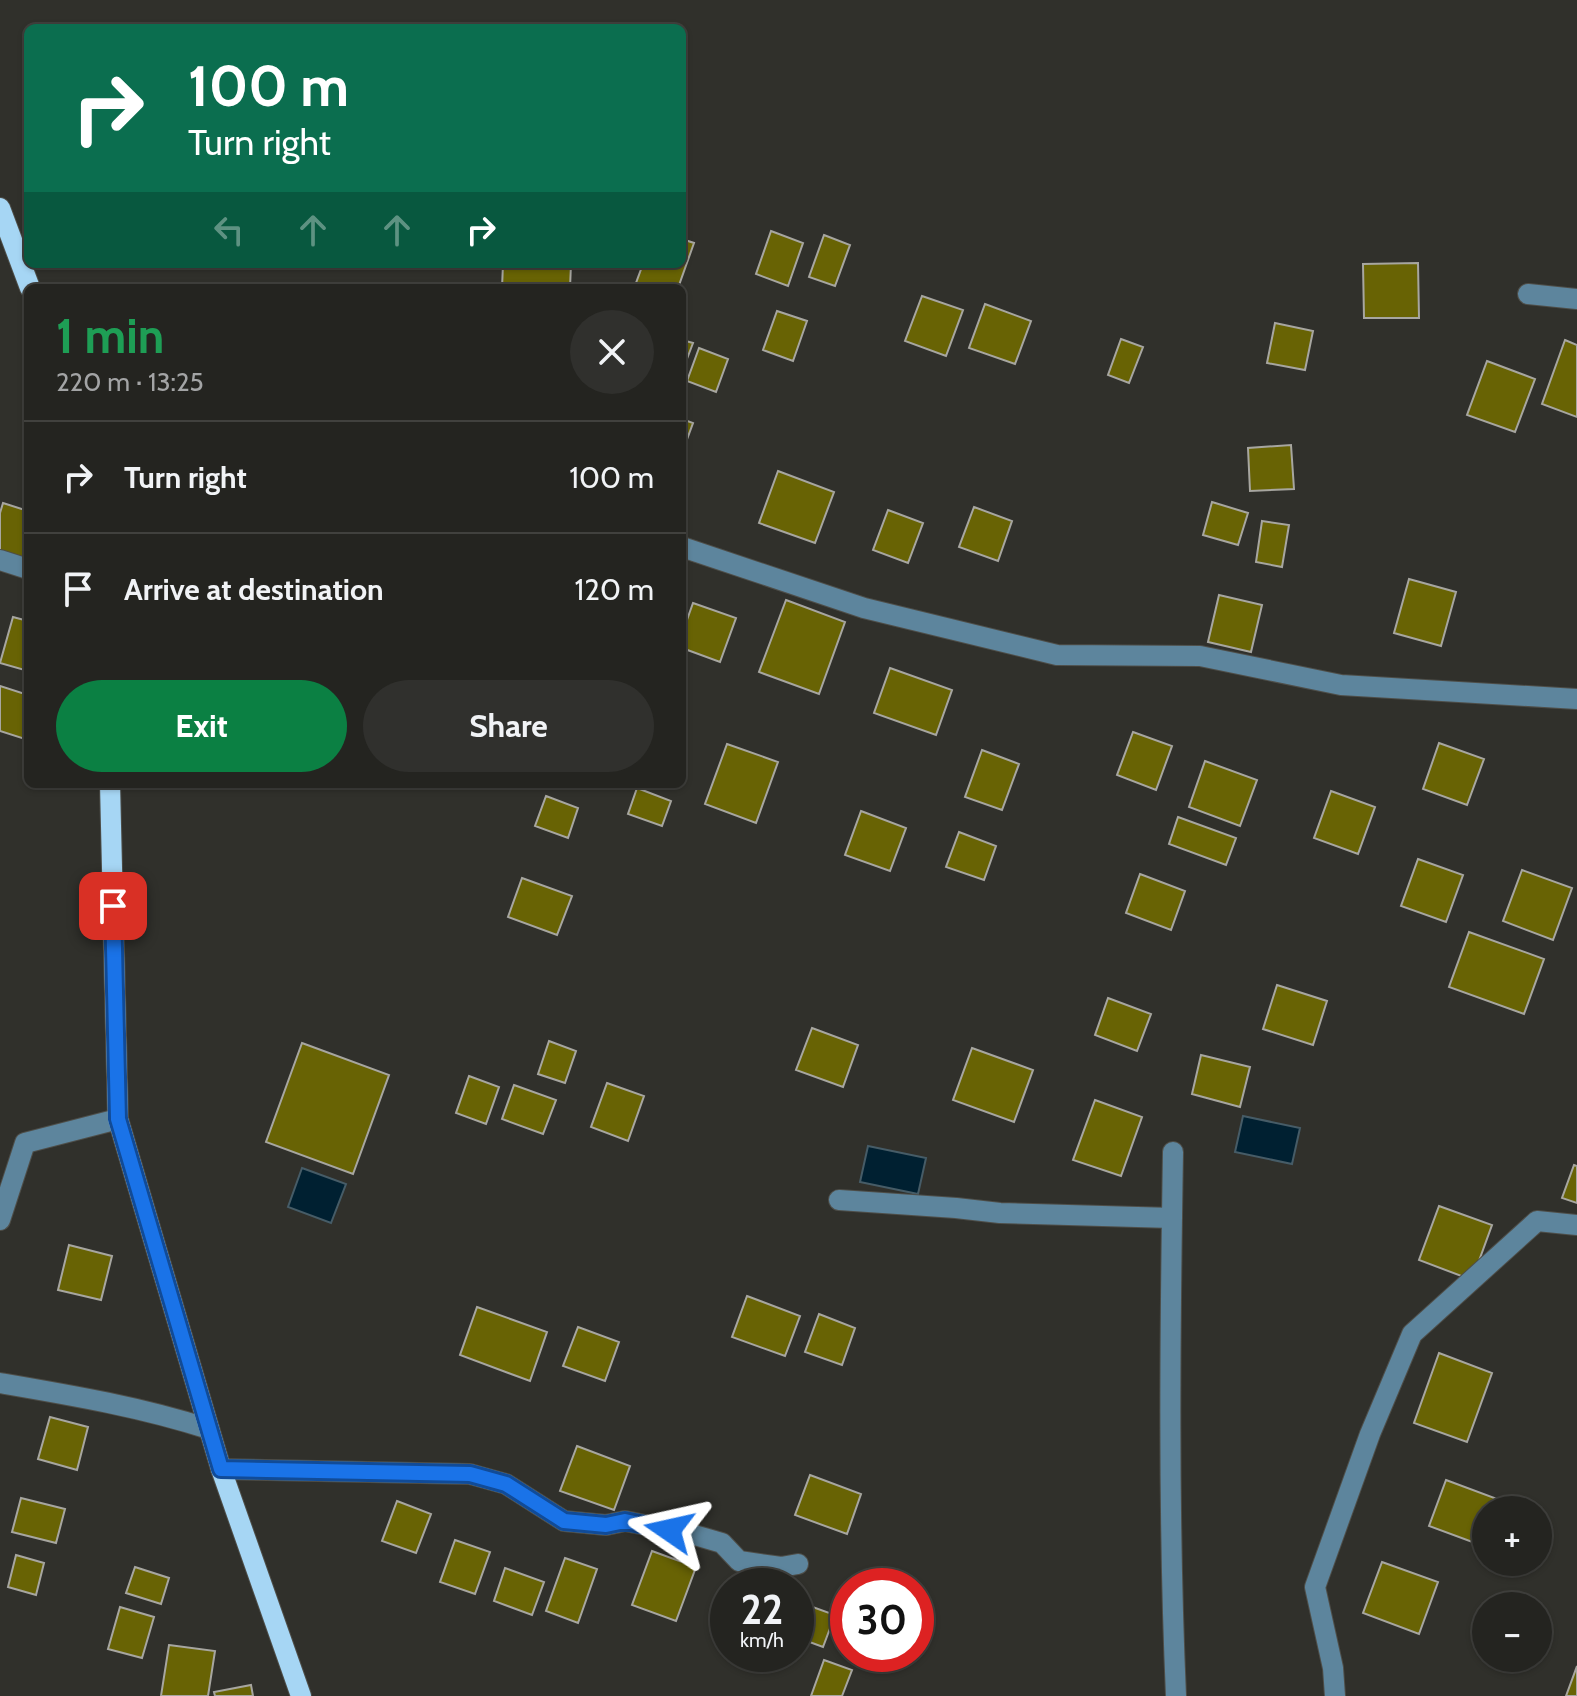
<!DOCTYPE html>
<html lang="en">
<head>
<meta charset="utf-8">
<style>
  :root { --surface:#242420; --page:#30302d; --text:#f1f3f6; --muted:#a3a4a5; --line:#41413e; --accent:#0b8043 }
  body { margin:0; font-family:Cabin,sans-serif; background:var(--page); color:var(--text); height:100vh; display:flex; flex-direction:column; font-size:30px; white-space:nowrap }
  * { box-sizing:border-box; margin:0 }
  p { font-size:26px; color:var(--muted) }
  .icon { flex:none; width:44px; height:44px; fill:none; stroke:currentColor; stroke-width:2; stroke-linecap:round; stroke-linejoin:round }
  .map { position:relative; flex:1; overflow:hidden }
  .details { position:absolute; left:24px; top:284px; width:662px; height:504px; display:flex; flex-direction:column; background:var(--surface); border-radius:12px; box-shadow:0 2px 6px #0004,0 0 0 2px var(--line) }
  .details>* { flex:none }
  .top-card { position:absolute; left:24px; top:24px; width:662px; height:244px; border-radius:12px; box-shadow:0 2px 6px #0004,0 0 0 2px var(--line); background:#0b6e4f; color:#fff; overflow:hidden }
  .controls { position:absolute; left:1472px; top:1496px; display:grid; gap:16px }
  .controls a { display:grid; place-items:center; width:80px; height:80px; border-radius:50%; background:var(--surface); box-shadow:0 2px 6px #0004,0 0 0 2px var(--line); font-size:40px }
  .speed { position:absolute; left:710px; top:1568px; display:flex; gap:16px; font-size:40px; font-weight:700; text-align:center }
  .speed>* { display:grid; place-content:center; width:104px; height:104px; border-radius:50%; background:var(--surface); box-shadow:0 2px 6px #0004,0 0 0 2px var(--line); line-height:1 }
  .speed small { font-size:20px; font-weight:400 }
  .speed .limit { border:12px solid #d22; background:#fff; color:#111 }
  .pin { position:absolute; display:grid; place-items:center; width:68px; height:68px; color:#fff; margin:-34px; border-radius:16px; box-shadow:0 4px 12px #0006 }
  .me { position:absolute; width:88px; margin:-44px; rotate:281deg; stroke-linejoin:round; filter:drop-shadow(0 0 6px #0008) }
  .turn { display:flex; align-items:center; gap:28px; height:168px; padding:0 32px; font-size:36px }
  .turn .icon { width:104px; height:104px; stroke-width:2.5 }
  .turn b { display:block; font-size:56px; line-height:68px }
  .lanes { display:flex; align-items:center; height:76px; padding:0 32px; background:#0003; justify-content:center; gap:40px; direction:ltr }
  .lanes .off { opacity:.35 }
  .round { display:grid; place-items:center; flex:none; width:84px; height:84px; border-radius:42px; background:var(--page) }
  .head { display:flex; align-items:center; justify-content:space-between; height:136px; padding:0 32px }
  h1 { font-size:48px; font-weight:700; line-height:60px; color:#1e9e55 }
  .cta { display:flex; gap:16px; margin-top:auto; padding:16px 32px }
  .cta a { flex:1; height:92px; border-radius:48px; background:var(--accent); color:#fff; font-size:32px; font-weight:700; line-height:92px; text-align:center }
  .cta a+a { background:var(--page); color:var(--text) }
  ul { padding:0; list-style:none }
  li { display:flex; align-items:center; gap:24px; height:112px; padding:0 32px; border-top:2px solid var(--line) }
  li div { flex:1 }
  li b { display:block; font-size:30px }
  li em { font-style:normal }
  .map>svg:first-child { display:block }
</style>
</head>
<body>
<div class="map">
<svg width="1577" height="1696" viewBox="0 0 1577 1696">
  <rect width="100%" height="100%" fill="#30302b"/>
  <path fill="#002031" stroke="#465c67" stroke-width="2" d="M1243,1116L1300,1128L1292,1164L1235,1152Z
    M868,1146L926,1158L918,1194L860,1182Z
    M302,1168L346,1184L331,1223L288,1207Z"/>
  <path fill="#686304" stroke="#a7a6a0" stroke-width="2" d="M771,231L803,243L788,286L756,274Z
    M824,235L850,245L835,286L809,277Z
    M682,239L694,243L678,288H650L636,283L643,264H682Z
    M1418,263L1419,318H1364L1363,264Z
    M503,264H571L570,288H502Z
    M922,296L963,310L946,356L905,341Z
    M985,304L1031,321L1015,364L969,348Z
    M777,311L807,321L793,361L763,350Z
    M1275,323L1313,331L1305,370L1267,363Z
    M1121,339L1143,347L1129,383L1108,375Z
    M682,340L693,343L682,372Z
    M1565,340L1577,345V417L1542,404Z
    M699,348L728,359L716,392L687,381Z
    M1487,361L1535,379L1515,432L1467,415Z
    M682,419L693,423L682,453Z
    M1291,445L1294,489L1250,491L1248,448Z
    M778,471L834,492L815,543L759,523Z
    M1212,502L1248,513L1238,545L1203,535Z
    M3,503L28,511V560L0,552V513Z
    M974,507L1012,521L998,561L959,547Z
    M888,510L923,523L908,563L873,550Z
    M1262,521L1289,525L1282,567L1256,562Z
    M1409,579L1456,592L1441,646L1394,633Z
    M1219,595L1262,605L1251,652L1208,642Z
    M786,600L845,622L819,694L759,672Z
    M693,603L736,618L720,662L682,648V634Z
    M13,617L28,621V671L0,663Z
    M890,668L952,690L936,735L874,713Z
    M0,686L28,695V740L0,731Z
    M1133,732L1172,746L1156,790L1117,775Z
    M1439,743L1484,759L1467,805L1423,789Z
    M727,744L778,762L756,823L705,804Z
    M982,750L1019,764L1002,810L965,797Z
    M1205,761L1257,780L1240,826L1189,807Z
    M637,788L671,801L662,826L628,814Z
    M1331,791L1375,807L1358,854L1314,838Z
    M546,796L578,808L568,838L535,826Z
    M861,811L906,828L890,871L845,855Z
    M1178,817L1236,838L1226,865L1169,844Z
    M959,832L996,846L984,880L946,867Z
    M1418,859L1463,875L1446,922L1401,906Z
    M1522,870L1572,888L1553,940L1503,921Z
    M1140,874L1185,891L1171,930L1126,913Z
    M522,878L572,896L557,935L508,917Z
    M1469,932L1544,959L1524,1014L1449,987Z
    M1277,985L1327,1001L1313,1045L1263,1029Z
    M1108,998L1151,1014L1137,1051L1095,1035Z
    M812,1028L858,1045L843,1087L796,1070Z
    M549,1041L576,1051L565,1083L538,1074Z
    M302,1043L389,1075L353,1174L266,1142Z
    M972,1048L1033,1070L1014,1122L953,1100Z
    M1201,1055L1250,1067L1240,1107L1192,1094Z
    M469,1076L499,1087L486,1124L456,1113Z
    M607,1083L644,1096L628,1141L591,1127Z
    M514,1085L556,1100L543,1134L502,1119Z
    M1095,1100L1142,1117L1121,1176L1073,1160Z
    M1574,1165L1577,1166V1203L1562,1198Z
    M1439,1206L1492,1225L1472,1280L1419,1260Z
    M69,1245L112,1256L101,1300L58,1290Z
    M747,1296L800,1316L785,1356L732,1337Z
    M477,1307L547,1332L530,1381L460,1355Z
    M819,1314L855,1328L842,1365L805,1352Z
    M578,1327L619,1342L605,1381L563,1366Z
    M1439,1353L1492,1373L1467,1442L1414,1423Z
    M50,1417L88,1427L77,1470L38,1459Z
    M577,1446L630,1466L614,1510L560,1491Z
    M810,1475L861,1494L847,1534L795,1515Z
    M1446,1480L1508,1503L1506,1510H1486V1547L1429,1526Z
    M21,1498L65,1509L56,1543L12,1532Z
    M397,1501L431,1514L416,1553L382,1541Z
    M455,1540L490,1552L475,1594L440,1582Z
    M652,1551L696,1567L676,1621L632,1605Z
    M16,1555L44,1563L36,1595L8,1587Z
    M565,1558L597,1569L578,1623L546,1611Z
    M1382,1562L1438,1582L1419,1634L1363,1613Z
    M135,1567L169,1578L161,1604L126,1593Z
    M505,1568L544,1582L532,1615L494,1601Z
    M796,1601L835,1615L823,1647L796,1637Z
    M120,1607L154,1617L142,1658L108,1649Z
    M169,1645L215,1651L208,1696H161Z
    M824,1660L852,1670L842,1696H811Z
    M1577,1666V1696H1566Z
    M251,1685L253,1696H215L214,1692Z"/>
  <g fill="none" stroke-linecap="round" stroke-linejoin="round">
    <g stroke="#4e4e49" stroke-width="22">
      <path id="minor" d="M1528,294L1577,299
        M682,547L864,608L1057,655L1200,656L1341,685L1577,699
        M0,560L28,569
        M1173,1152C1170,1333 1168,1515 1176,1696
        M839,1200L956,1208L1000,1213L1172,1218
        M0,1220L25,1143L118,1119
        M0,1383C70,1395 141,1407 209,1429
        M221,1469L470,1474L506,1484L564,1521L606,1525L625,1521L691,1534L722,1543L739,1561L781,1567L798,1564
        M1335,1696L1333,1668L1315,1587L1370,1434L1412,1334L1537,1221L1577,1225"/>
    </g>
    <g stroke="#4e4e49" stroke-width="22">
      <path id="major" d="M0,208L30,288
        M110,784L118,1119L221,1469L301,1696"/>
    </g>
    <use href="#minor" stroke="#5d859d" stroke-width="20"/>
    <use href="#major" stroke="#a6d6f4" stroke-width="20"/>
  </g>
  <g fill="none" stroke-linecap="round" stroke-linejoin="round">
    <g stroke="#114b97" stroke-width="20">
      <path id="route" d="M113,906L118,1119L221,1469L470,1474L506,1484L564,1521L606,1525L625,1521L669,1530"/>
    </g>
    <use href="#route" stroke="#1a73e8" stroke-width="14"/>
  </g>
</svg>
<div class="controls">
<a>+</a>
<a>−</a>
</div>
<div class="speed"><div>22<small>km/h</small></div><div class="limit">30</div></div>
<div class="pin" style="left:113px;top:906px;background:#d93025"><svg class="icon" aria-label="arrive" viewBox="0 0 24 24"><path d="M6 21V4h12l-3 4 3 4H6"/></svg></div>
<svg class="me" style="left:669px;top:1530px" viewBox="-20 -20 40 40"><path d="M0-17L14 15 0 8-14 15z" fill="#1a73e8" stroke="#fff" stroke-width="4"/></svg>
<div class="top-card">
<div class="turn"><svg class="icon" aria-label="right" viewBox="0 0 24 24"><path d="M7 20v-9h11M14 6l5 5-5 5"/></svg><div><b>100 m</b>Turn right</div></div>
<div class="lanes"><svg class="icon off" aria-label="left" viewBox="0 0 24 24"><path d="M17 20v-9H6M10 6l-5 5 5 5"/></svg><svg class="icon off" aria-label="ahead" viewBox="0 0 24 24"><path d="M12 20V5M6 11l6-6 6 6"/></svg><svg class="icon off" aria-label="ahead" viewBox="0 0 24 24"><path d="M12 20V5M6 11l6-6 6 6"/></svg><svg class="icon" aria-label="right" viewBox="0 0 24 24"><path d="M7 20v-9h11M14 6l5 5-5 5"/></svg></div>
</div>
<section class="details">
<div class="head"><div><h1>1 min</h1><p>220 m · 13:25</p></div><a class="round"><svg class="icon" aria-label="close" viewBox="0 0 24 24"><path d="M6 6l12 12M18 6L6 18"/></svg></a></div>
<ul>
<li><svg class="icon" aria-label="right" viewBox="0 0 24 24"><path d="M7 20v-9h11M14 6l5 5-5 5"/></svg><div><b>Turn right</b></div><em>100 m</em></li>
<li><svg class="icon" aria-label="arrive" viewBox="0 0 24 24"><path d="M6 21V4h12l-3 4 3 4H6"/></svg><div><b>Arrive at destination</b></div><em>120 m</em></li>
</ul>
<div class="cta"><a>Exit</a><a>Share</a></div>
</section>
</div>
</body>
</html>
